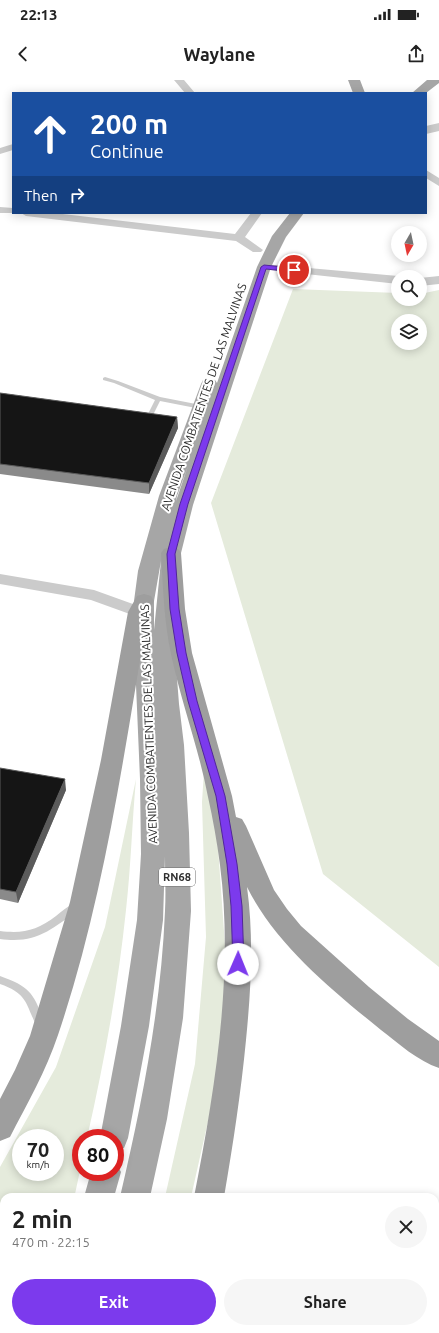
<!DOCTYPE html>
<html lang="en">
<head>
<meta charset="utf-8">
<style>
  :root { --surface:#fff; --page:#f6f6f6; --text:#222; --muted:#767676; --accent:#7c3aed }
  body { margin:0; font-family:Ubuntu,sans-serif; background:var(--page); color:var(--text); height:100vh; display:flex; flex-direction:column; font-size:15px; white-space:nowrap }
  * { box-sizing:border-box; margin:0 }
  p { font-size:13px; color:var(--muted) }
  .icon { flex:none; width:22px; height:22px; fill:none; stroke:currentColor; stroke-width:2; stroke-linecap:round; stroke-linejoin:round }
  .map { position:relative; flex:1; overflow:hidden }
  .details { position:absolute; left:0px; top:1113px; width:439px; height:140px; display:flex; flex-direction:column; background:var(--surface); border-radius:12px 12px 0 0; box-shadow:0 2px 10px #0003 }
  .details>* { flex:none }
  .guide { position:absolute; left:12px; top:12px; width:415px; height:122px; border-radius:0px; box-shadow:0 2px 10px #0003; background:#1a4fa0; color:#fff; overflow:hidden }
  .needle { width:26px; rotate:189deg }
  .fabs { position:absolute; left:391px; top:146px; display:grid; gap:8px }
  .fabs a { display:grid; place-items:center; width:36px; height:36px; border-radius:50%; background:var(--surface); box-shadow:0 2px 10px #0003; font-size:20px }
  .speed { position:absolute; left:12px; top:1049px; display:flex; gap:8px; font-size:20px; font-weight:700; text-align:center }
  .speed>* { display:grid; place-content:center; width:52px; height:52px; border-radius:50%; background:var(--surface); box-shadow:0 2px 10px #0003; line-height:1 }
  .speed small { font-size:10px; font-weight:400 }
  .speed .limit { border:6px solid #d22; background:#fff; color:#111 }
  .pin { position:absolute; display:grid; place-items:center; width:34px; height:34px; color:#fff; margin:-17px; border:2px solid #fff; border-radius:50%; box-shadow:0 1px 4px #0007 }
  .me { position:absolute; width:44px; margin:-22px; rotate:1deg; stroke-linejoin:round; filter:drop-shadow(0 0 3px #0008) }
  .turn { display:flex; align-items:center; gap:14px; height:84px; padding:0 12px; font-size:18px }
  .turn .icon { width:52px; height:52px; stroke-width:2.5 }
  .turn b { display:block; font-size:28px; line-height:34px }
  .then { display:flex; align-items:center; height:38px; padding:0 12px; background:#0003; gap:8px; font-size:15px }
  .round { display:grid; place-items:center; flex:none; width:42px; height:42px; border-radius:21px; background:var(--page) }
  .head { display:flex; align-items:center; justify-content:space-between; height:68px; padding:0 12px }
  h1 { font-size:24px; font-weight:700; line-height:30px }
  .action { display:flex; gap:8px; margin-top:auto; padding:8px 12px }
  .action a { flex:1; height:46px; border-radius:24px; background:var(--accent); color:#fff; font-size:16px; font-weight:700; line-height:46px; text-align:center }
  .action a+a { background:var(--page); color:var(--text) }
  .status { display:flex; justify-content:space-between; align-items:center; height:28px; padding:0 20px; background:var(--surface); direction:ltr }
  .status svg { height:11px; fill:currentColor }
  header { display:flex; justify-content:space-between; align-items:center; height:52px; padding:0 12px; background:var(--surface); font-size:18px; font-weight:700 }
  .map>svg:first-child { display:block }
</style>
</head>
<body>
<div class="status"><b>22:13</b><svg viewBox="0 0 49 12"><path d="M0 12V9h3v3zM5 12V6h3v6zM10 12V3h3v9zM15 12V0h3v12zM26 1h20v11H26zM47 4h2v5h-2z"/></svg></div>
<header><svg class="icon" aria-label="back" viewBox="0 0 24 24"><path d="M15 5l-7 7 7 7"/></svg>Waylane<svg class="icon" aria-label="share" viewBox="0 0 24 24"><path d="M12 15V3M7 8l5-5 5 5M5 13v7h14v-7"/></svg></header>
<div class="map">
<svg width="439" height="1253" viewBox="0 0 439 1253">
  <rect width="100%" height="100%" fill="#fff"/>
  <path fill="#e5ebdc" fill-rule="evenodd" d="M293,209L398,213V219H420V214L439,210V887L323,794L211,423ZM398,241H420V263H398Z
    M204,691L216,740L226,879L218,997L191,1117H165L195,984L206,857L202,722Z
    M136,699C132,743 131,786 126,830C118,907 104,983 87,1058H81V1086L75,1114L74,1117H4V1176L0,1177V1087L56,987L105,847ZM21,1058H55V1092H21Z
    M0,1220H4V1249H140L145,1253H0Z"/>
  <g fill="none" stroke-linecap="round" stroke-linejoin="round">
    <path fill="#cbcbcb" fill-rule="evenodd" d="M105,297L118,301L160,317L201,325L204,327L201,329L160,321L152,337H148L147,336L155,320L114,303L103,300V298Z
      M75,823L78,824L80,827L78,830C51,850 36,864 0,859V851C24,854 37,850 56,836C62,831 68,826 75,823Z
      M0,896C31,907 34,914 45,944L43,947L40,948L37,947C25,923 28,914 0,904Z"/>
    <path fill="#cbcbcb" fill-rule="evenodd" d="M174,0H184L195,13H185Z
      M13,64V70L0,74V68Z
      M426,90L439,98V106L426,98Z
      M0,127L13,128V133H17H0Z
      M21,133H54L235,154L251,133H262L245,157L263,170L261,172H253L236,161L26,136Z
      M264,184L398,196L400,197H398V204L260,189L258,187L260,185Z
      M439,196V204L420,206V198Z
      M0,494L94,510L144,528L146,532L144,536L138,537L91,520L0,504Z"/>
    <path fill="#cbcbcb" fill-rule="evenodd" d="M439,43V51L426,54V46Z"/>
    <path fill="#a6a6a6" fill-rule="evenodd" d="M348,0H360L365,13H353Z
      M427,0H439V3L426,13H412Z
      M290,133H304L286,157L271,187L193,425L181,473L174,560L179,624L184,665L189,753L191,831L183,938L167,1039L150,1117H120C142,1023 161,928 165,831C166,813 165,795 165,776L163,840L149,946L128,1058L124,1068L115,1071V1058H100L121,946L137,840L141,774L140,699L134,558V521L138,491L159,416L201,304L203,300L209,299L215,300L217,303L257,187L272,156ZM188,386L176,421L177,416ZM161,481L154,550V521Z
      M115,1081L121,1092L114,1117H84L91,1092H115Z
      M45,1249H77L76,1253H44Z
      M82,1249H114L112,1253H80Z"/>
    <path fill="#9e9e9e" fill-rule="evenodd" d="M171,467L178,469L181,473L185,529L192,573L232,716L236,737L242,739L246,746L274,810L287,829L301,846L369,907L408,939L439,961V988C418,981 399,964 381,950C332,910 276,865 247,807C254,858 251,909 246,960C241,1012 233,1065 224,1117H194C215,1010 234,894 220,785C217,762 213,739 208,717C199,669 181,622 171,574C164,541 163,507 161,473L164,469Z
      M144,514L151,516L154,521L148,532C124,674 104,819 58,955C46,991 27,1024 10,1057L0,1061V1019L15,990L30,956L70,822L101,680L128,532L137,516Z
      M4,1183V1215L0,1216V1184Z
      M157,1249H217L218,1253H159Z"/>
  </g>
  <path fill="#8a8a8a" d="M0,313L177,337L178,348L149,414L0,394Z
    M0,688L66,710L18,823L0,819Z"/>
  <path fill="#5b5b5b" d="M177,337L178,348L149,414V403Z
    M65,699L66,710L18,823L16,812Z"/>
  <path fill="#151515" stroke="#5b5b5b" d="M0,313L177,337L149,403L0,384Z
    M0,688L65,699L16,812L0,809Z"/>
  <path fill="#7c3aed" stroke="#51269a" d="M264,185L294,188L297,190L294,192L266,189L188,424L175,474L179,529L186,573L197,621L225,716L237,784L242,826L244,884L242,887L238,889L234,887L233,884L231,826L227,784L216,716L188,621L177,573L170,529L167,474L180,424L261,187Z"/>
  <g text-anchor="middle" stroke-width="4" stroke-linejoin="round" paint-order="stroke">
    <rect fill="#fff" stroke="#6d6d6d" stroke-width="1" x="159" y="788" width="36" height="18" rx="3"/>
    <g font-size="11" font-weight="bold" fill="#2e2e2e">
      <text x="177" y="801">RN68</text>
    </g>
    <g font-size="12" fill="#2e2e2e" stroke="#fff">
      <text transform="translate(204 317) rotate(-71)" y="4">AVENIDA COMBATIENTES DE LAS MALVINAS</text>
      <text transform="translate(149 644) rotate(-92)" y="4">AVENIDA COMBATIENTES DE LAS MALVINAS</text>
    </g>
  </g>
</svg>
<div class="fabs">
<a><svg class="needle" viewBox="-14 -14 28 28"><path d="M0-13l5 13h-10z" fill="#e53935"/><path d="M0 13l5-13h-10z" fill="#767676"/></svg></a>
<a><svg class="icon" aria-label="search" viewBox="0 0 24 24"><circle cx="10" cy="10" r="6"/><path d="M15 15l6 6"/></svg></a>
<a><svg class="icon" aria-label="layers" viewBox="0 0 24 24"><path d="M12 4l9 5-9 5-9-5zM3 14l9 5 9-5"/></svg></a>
</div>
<div class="speed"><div>70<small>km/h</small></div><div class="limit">80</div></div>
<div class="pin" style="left:294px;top:190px;background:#d93025"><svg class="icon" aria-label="arrive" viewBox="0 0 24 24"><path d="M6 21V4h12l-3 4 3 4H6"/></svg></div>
<svg class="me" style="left:238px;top:884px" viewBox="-20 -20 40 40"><circle r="19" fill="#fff"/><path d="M0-13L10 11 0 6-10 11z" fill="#7c3aed"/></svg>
<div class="guide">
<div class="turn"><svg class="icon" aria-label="ahead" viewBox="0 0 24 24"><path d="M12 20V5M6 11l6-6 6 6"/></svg><div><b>200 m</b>Continue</div></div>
<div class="then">Then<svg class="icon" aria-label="right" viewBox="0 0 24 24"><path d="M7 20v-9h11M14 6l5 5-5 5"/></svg></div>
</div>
<section class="details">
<div class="head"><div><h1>2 min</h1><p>470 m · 22:15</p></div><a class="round"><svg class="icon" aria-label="close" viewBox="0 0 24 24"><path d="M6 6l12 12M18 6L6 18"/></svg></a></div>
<div class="action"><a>Exit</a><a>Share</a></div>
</section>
</div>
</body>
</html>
